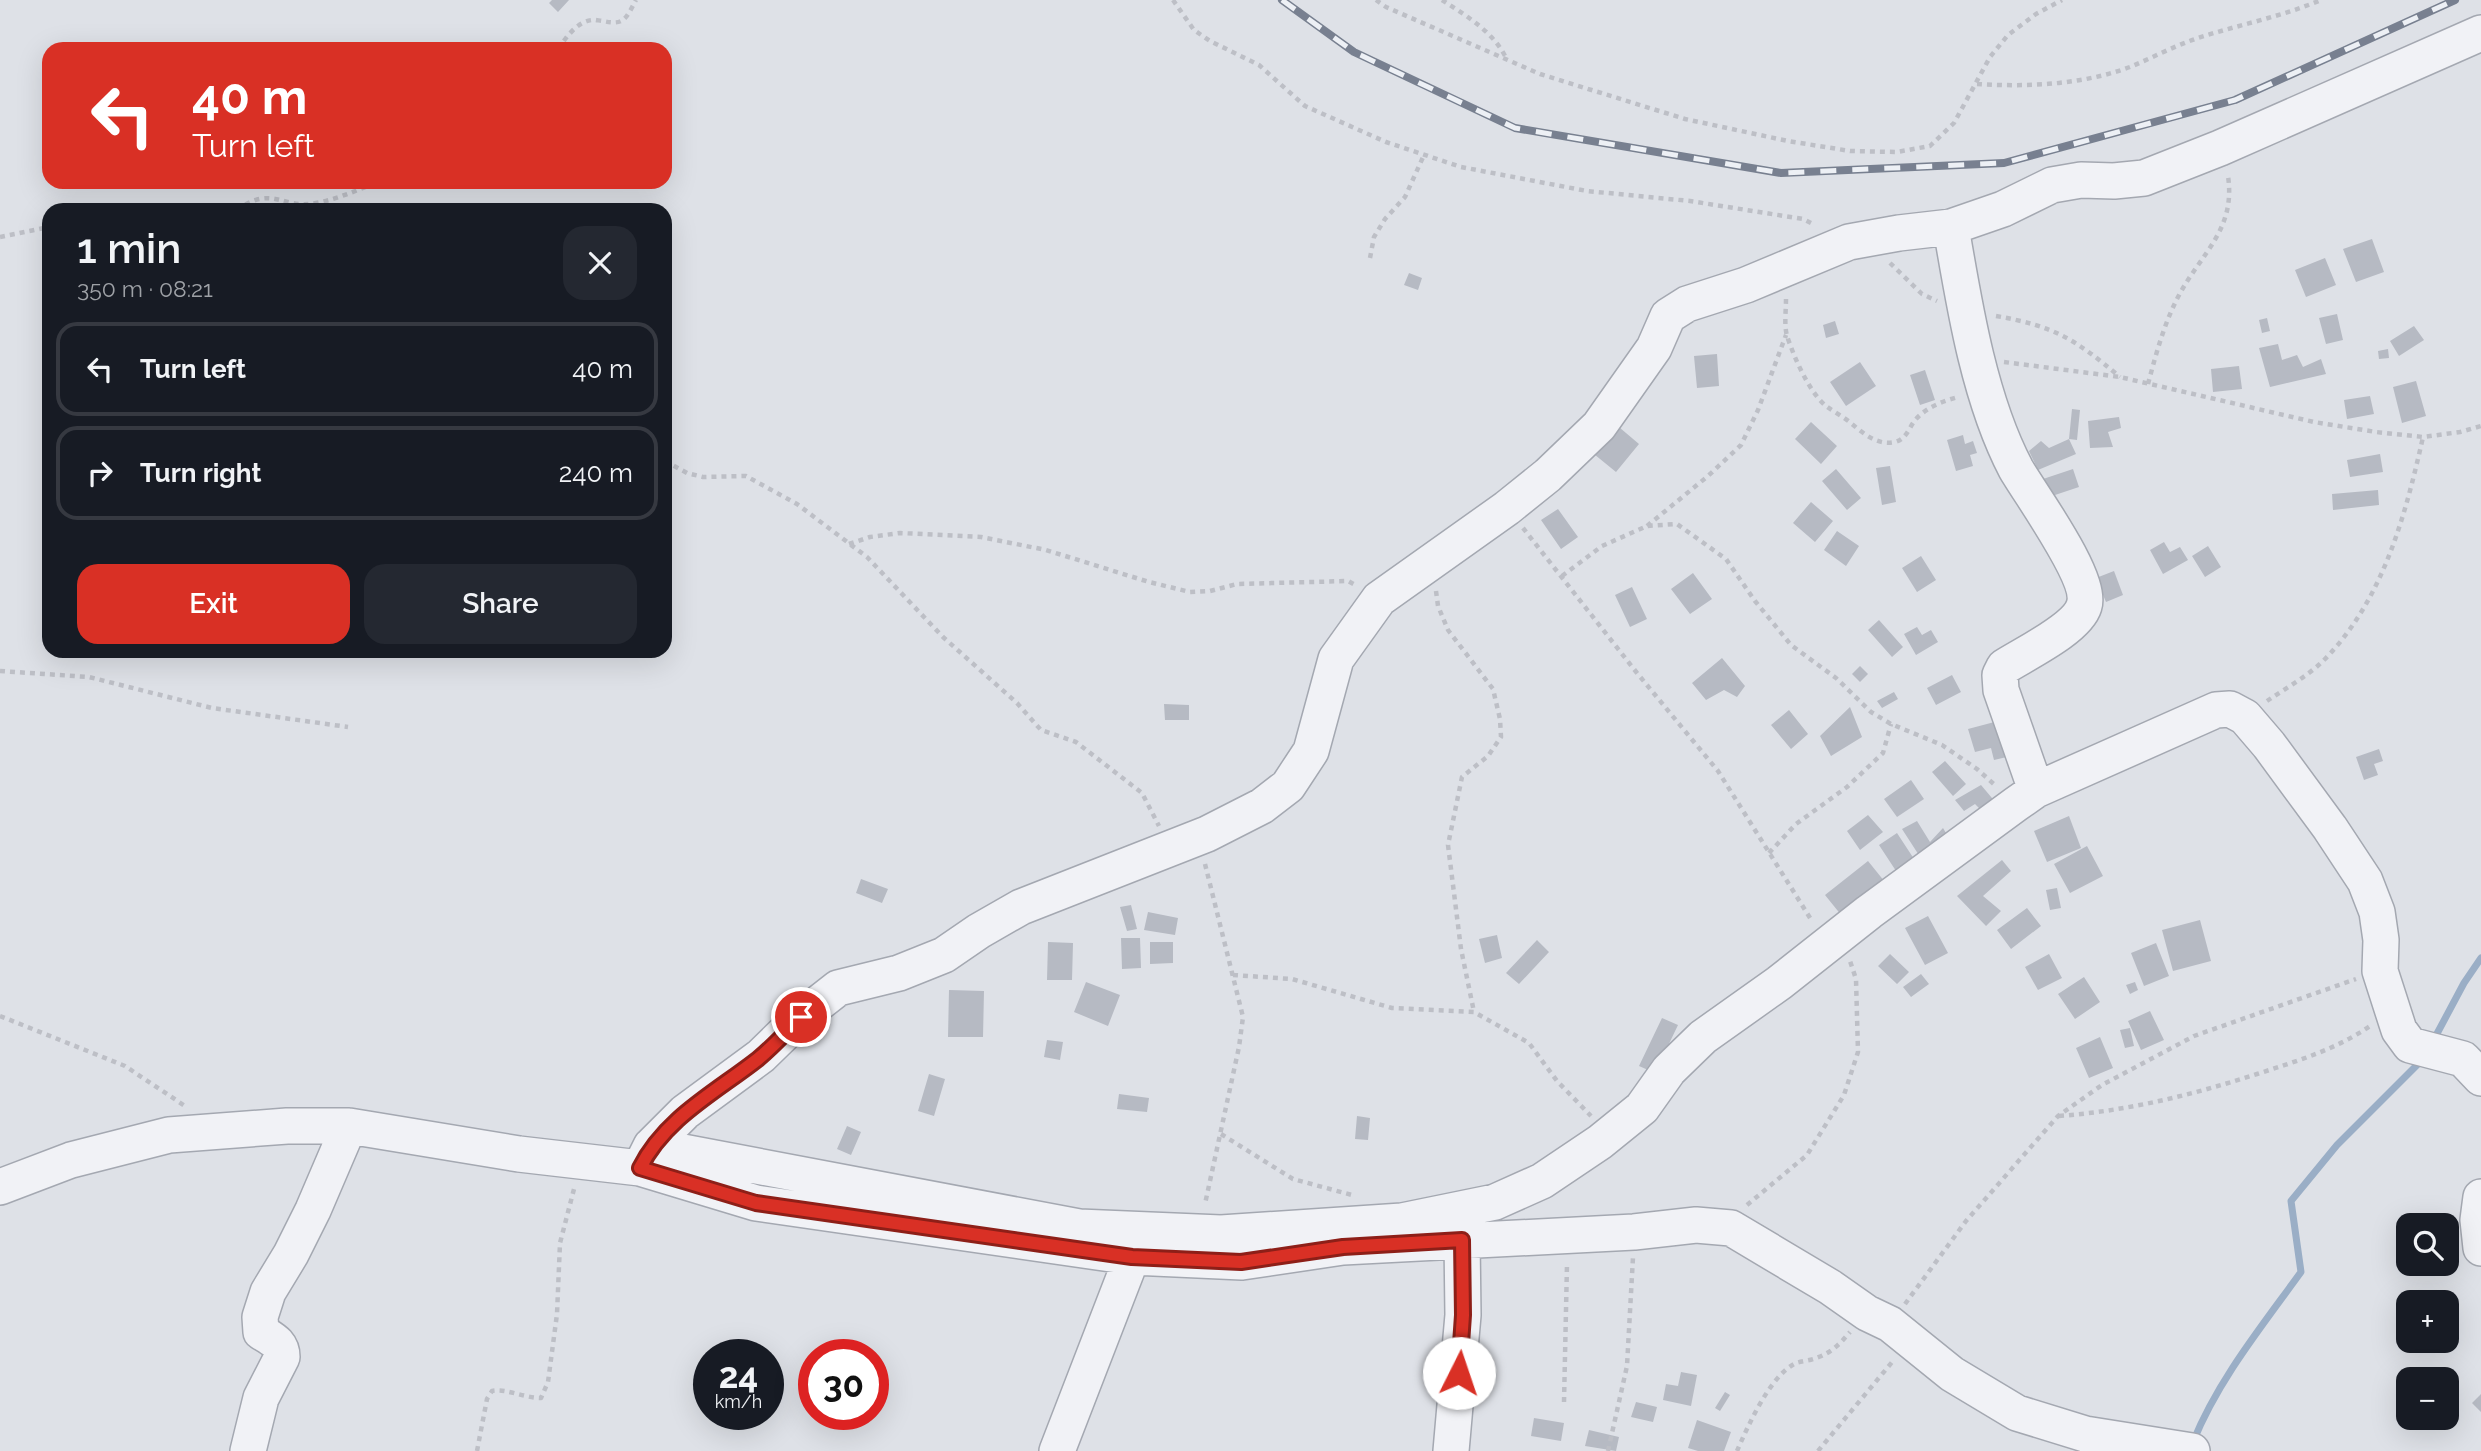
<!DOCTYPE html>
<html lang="en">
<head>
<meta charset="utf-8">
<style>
  :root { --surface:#171b24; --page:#242831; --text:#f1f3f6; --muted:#9ea1a6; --line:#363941; --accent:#d93025 }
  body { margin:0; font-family:Raleway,sans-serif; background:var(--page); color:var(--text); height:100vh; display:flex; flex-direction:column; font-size:26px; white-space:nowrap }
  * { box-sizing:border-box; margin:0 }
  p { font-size:23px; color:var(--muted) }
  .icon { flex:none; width:38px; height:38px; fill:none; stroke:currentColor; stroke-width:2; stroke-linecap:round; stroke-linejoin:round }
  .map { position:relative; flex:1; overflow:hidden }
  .drawer { position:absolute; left:42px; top:203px; width:630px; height:455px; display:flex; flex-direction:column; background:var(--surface); border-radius:21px; box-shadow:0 7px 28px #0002 }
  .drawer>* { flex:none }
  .banner { position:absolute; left:42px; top:42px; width:630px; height:147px; border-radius:21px; box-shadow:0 7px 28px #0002; background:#d93025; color:#fff; overflow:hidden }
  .controls { position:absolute; left:2396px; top:1213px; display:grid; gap:14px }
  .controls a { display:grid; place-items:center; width:63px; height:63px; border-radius:14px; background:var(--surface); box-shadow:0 7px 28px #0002; font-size:35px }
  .speed { position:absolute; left:693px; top:1339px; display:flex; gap:14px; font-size:35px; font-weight:700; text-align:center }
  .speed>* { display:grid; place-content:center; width:91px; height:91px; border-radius:50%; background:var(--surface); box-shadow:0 7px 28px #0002; line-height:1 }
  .speed small { font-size:18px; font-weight:400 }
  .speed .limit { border:10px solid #d22; background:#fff; color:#111 }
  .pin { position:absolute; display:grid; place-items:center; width:60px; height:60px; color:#fff; margin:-30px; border:4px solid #fff; border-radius:50%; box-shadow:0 2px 7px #0007 }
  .me { position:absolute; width:77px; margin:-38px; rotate:4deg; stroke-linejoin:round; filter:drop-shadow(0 0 5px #0008) }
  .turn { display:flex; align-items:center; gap:24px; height:147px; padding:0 35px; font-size:32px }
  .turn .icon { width:91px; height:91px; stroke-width:2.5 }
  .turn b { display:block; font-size:49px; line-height:60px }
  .round { display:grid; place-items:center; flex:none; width:74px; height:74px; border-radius:21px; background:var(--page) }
  .headline { display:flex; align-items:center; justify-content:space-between; height:119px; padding:0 35px }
  h1 { font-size:42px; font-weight:600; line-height:52px }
  .button { display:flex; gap:14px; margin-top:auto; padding:14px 35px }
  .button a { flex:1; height:80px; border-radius:21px; background:var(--accent); color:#fff; font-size:28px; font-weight:600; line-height:80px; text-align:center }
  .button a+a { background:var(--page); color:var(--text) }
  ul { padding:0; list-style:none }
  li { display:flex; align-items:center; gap:21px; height:94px; margin:0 14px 10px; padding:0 21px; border:4px solid var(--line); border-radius:21px }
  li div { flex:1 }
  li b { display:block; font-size:26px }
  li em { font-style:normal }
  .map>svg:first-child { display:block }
</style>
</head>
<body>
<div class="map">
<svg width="2481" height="1451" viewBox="0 0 2481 1451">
  <rect width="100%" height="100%" fill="#dee1e7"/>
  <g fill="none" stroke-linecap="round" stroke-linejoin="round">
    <path stroke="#9aaec6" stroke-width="7" d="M2432,1043L2464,983L2481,958
      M2193,1442C2218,1380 2262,1326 2301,1272L2291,1201L2337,1145L2423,1059"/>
  </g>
  <path fill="#b6bac3" d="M552,0H569L558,12L549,3Z
    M2372,239L2384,272L2356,282L2343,249Z
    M2325,258L2336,285L2306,297L2295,270Z
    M1409,273L1422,278L1418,290L1404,285Z
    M2337,314L2343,340L2326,344L2319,318Z
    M2267,318L2270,331L2262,333L2259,320Z
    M1835,321L1839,334L1826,338L1823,325Z
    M2414,326L2424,340L2399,356L2390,341Z
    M2278,344L2282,360L2297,355L2303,367L2321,359L2326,374L2270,387L2259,348Z
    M2388,349L2389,358L2379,359L2378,351Z
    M1717,354L1719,386L1697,388L1694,356Z
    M1860,362L1876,386L1846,406L1830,382Z
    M2239,366L2242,389L2213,392L2211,369Z
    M1925,370L1935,400L1920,405L1910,375Z
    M2416,381L2426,416L2402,423L2393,387Z
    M2370,396L2374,414L2347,419L2344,400Z
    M2072,409L2080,410L2077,440L2069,439Z
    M2119,417L2121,428L2108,432L2113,447L2090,448L2088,421Z
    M1613,422L1639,444L1616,472L1589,450Z
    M1811,422L1837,446L1821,464L1795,439Z
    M1963,435L1965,444L1973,441L1977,453L1970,455L1973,466L1956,471L1947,440Z
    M2069,439L2076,454L2038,470L2029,451L2041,441L2049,448Z
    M2380,454L2383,472L2350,477L2347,460Z
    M1890,466L1896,502L1882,505L1876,468Z
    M1836,469L1861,498L1847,510L1822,481Z
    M2073,469L2079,487L2046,498L2040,480Z
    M2378,490L2379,505L2333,510L2332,494Z
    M1811,502L1833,521L1815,542L1793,523Z
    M1558,509L1578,537L1561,549L1541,520Z
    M1837,531L1859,546L1846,566L1824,550Z
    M2164,542L2170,552L2180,547L2188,560L2163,574L2150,550Z
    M2208,546L2221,567L2205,577L2192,556Z
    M1921,556L1936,580L1917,592L1902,568Z
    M2114,571L2123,595L2106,602L2096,578Z
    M1693,573L1712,599L1690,614L1671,589Z
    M1632,587L1647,619L1630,627L1615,595Z
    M1879,620L1903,647L1892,657L1868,630Z
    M1917,627L1922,635L1931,630L1938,642L1916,655L1904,634Z
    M1722,658L1745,686L1737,697L1724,690L1706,700L1692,683Z
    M1860,666L1868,674L1860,682L1852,674Z
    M1952,675L1961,692L1936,705L1927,688Z
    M1894,692L1898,699L1882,708L1877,701Z
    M1164,704L1189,705V720H1165Z
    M1850,707L1862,737L1831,756L1820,736Z
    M1789,710L1808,734L1791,749L1771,725Z
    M2002,720L2011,756L1994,760L1991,748L1975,752L1968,729Z
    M2379,749L2383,761L2374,764L2378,775L2364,780L2356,757Z
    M1945,761L1966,784L1953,796L1932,772Z
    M1911,780L1924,799L1897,817L1884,799Z
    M1981,785L1997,804L1984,813L1975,804L1964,811L1955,800Z
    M1868,815L1883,832L1860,850L1847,831Z
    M2069,816L2081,848L2047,862L2034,831Z
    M1917,821L1930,842L1943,828L1949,838L1924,863L1902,829Z
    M1897,833L1916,862L1898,874L1879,845Z
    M2087,846L2103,876L2070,893L2054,864Z
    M2002,860L2011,871L1983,896L2001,911L1986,926L1957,896Z
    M1868,861L1889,887L1846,921L1825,895Z
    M861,879L888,889L882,903L856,893Z
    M2057,888L2061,908L2050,910L2046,890Z
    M1131,905L1137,929L1127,931L1120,907Z
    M2027,908L2041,926L2011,949L1997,930Z
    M1148,912L1178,918L1175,935L1144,930Z
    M1928,916L1948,953L1925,965L1905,928Z
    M2200,920L2211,961L2173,971L2162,930Z
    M1497,935L1502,958L1485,963L1479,939Z
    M1121,938H1140L1141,968L1122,969Z
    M1537,940L1549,952L1519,984L1506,973Z
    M1048,942L1073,943L1072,980H1047Z
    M1150,942H1173V963L1150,964Z
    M2156,943L2169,976L2144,986L2131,953Z
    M1890,954L1909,972L1897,984L1878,966Z
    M2049,954L2062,978L2038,990L2025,967Z
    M1921,974L1929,984L1911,997L1903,987Z
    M2084,977L2100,1002L2075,1019L2058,994Z
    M1086,982L1120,995L1108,1026L1074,1012Z
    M2135,982L2138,990L2130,994L2126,985Z
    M949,990L984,991L983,1037H948Z
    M2150,1011L2164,1040L2141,1050L2128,1021Z
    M1662,1018L1678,1025L1655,1073L1639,1066Z
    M2130,1028L2134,1046L2125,1048L2120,1030Z
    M2100,1037L2113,1068L2089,1078L2076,1048Z
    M1047,1040L1063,1042L1060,1060L1044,1057Z
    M929,1074L945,1079L934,1116L918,1111Z
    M1119,1094L1149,1098L1147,1112L1117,1109Z
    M1357,1116L1370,1118L1368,1140L1355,1139Z
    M847,1126L861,1132L851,1155L837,1149Z
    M1681,1372L1697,1375L1691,1406L1663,1400L1666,1384L1678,1386Z
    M1725,1392L1730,1395L1720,1411L1715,1408Z
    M2481,1394V1412L2472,1403Z
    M1636,1402L1657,1407L1653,1422L1631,1417Z
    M1534,1418L1564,1423L1561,1441L1531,1436Z
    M1697,1420L1731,1432L1724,1451H1698L1688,1448Z
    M1589,1430L1619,1437L1616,1451L1585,1446Z"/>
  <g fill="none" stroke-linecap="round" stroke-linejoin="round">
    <g stroke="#a4a8b1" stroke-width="38">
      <path id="minor" d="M1951,227C1964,304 1979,399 2016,469C2031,495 2093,579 2084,606C2077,629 2024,654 2004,667L2000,675L2001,690L2036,790
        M651,1146L1079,1227L1221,1233L1402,1221L1495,1202L1542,1181L1600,1142L1642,1108L1669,1070L1703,1037L1779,983L1869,912L2016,804L2036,790L2216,710L2230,709L2245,717L2269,745L2330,828L2365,881L2377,912L2381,940L2380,971L2399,1030L2410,1045L2463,1059L2481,1078
        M640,1168L651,1146L685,1112L761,1056L801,1017L838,988L899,973L944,955L979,931L1021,907L1207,834L1262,806L1288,786L1311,751L1336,659L1379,599L1507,508L1548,475L1599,426L1654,348L1668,316L1687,304L1746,285L1849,242L1899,233L1951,227L2003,209L2052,185L2081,180L2114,181L2144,178L2220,148L2481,33
        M0,1187L71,1160L169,1135L287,1126H349L519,1154L640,1168L756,1203L1132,1257L1242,1262L1343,1247L1634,1232L1696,1225L1731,1228L1830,1287L1867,1313L1890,1324L1952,1374L2017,1413L2085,1434L2192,1451
        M2481,1197L2478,1220L2481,1248
        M248,1451L261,1398L282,1357C282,1343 272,1339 261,1332L260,1317L268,1292L291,1254L313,1210L349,1126
        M1057,1451L1132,1257
        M1451,1451L1463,1315L1462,1240"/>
    </g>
    <path stroke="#bdbfc6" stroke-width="4.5" stroke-dasharray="5 5" stroke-linecap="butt" d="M1173,0L1194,30L1210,41L1259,65L1305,106L1386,142L1461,167L1587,191L1690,201L1803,219L1815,225
      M1376,0L1386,7L1540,74L1685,119L1788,141L1850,151L1897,152L1930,146L1954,123L1990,57L2008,35L2036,14L2062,0
      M1442,0C1467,16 1495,33 1507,60
      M558,49C566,38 576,22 592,20C594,19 600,21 603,21C625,26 626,18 636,0
      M1977,84C2028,87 2081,85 2130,67C2154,57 2178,44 2204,36C2243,24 2283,16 2321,0
      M237,210C273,184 282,210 316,203C339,199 358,189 380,182
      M0,237L49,227
      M1370,258L1374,237L1385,219L1405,197L1424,155
      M1890,263L1922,294L1937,301
      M1786,299C1786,311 1784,325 1787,336C1794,357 1809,392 1826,406C1834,412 1844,417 1852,424C1864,434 1878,446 1895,442C1907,439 1909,427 1916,419C1927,407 1943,401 1958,397
      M1996,316C2054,326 2075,339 2120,377
      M2004,362L2120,377L2314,422L2376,432L2423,437L2460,432L2481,426
      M2148,384C2156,354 2164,324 2178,297C2201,253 2236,230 2228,176
      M665,461L687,473L703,477L746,476L797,504L867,557L943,637L1017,703L1041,730L1076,742L1142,793L1159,826
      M1647,526L1708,476L1741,445L1758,410L1786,335
      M1523,528L1637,673L1718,771L1812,921
      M849,544L870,537L900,533L981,537L1046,550L1149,582L1190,592L1210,591L1237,584L1348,581L1357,586
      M1562,576L1602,546L1647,526L1677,524L1726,559L1755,601L1791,645L1836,678L1871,712L1891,724L1942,745L1977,769L1996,786
      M1436,591L1438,606L1448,630L1493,689L1500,719L1501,737L1488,756L1462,777L1448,845L1461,949L1474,1012
      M0,671L89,677L212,708L348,727
      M2267,701C2286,688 2308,676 2324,660C2383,600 2405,517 2423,437
      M1769,853L1796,824L1847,787L1883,753L1891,724
      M1205,864L1243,1017L1239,1047L1205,1204
      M1233,975L1292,979L1392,1008L1474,1012L1529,1043L1557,1081L1591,1116
      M0,1016L125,1066L185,1106
      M2059,1116C2127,1111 2192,1095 2257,1074C2297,1061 2335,1050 2370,1026
      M1221,1134L1293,1179L1352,1195
      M1747,1205L1807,1155L1844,1095L1858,1052L1856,979L1850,961
      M1905,1304L1966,1221L2058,1116L2102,1085L2194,1036L2356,979
      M1564,1402L1567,1264
      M477,1451L487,1399L492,1391C506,1388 524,1398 541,1398L548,1382L557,1314L560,1243L574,1189
      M1608,1451L1627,1366L1633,1257
      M1737,1451C1748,1426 1769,1378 1794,1364C1800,1361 1809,1361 1816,1358C1831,1353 1840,1344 1850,1332
      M1818,1451L1893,1361"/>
    <use href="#minor" stroke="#f1f2f6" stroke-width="35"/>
    <g stroke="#788090" stroke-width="8">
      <path id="rail" d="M1282,0L1354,52L1515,128L1781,173L2004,163L2235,100L2455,0"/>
    </g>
    <use href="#rail" stroke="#edf0f5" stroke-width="5" stroke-dasharray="16" stroke-linecap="butt"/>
  </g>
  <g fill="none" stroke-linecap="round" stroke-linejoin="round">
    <g stroke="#8d1f18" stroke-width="18">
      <path id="route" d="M801,1017C787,1031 774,1046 758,1059C716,1092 665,1118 640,1168L756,1203L1132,1257L1241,1262L1343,1247L1462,1240L1463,1315L1459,1373"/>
    </g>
    <use href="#route" stroke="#d93025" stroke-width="12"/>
  </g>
</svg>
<div class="controls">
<a><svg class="icon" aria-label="search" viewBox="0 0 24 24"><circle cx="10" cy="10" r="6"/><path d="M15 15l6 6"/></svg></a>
<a>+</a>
<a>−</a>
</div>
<div class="speed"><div>24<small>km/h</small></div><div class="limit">30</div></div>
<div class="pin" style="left:801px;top:1017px;background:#d93025"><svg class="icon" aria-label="arrive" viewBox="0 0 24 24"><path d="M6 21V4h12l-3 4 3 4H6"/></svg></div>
<svg class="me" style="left:1459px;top:1373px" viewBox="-20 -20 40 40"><circle r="19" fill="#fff"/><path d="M0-13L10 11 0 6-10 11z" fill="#d93025"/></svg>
<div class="banner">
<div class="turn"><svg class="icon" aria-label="left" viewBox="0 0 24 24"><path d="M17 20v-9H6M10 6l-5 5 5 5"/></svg><div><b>40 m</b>Turn left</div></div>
</div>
<section class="drawer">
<div class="headline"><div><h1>1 min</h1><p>350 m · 08:21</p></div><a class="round"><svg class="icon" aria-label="close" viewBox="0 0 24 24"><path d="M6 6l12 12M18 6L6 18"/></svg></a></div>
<ul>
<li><svg class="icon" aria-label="left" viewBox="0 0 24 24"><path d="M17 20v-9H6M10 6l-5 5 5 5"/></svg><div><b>Turn left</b></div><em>40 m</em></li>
<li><svg class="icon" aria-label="right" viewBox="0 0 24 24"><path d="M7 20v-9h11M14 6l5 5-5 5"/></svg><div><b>Turn right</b></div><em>240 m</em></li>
</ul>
<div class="button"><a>Exit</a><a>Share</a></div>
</section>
</div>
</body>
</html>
